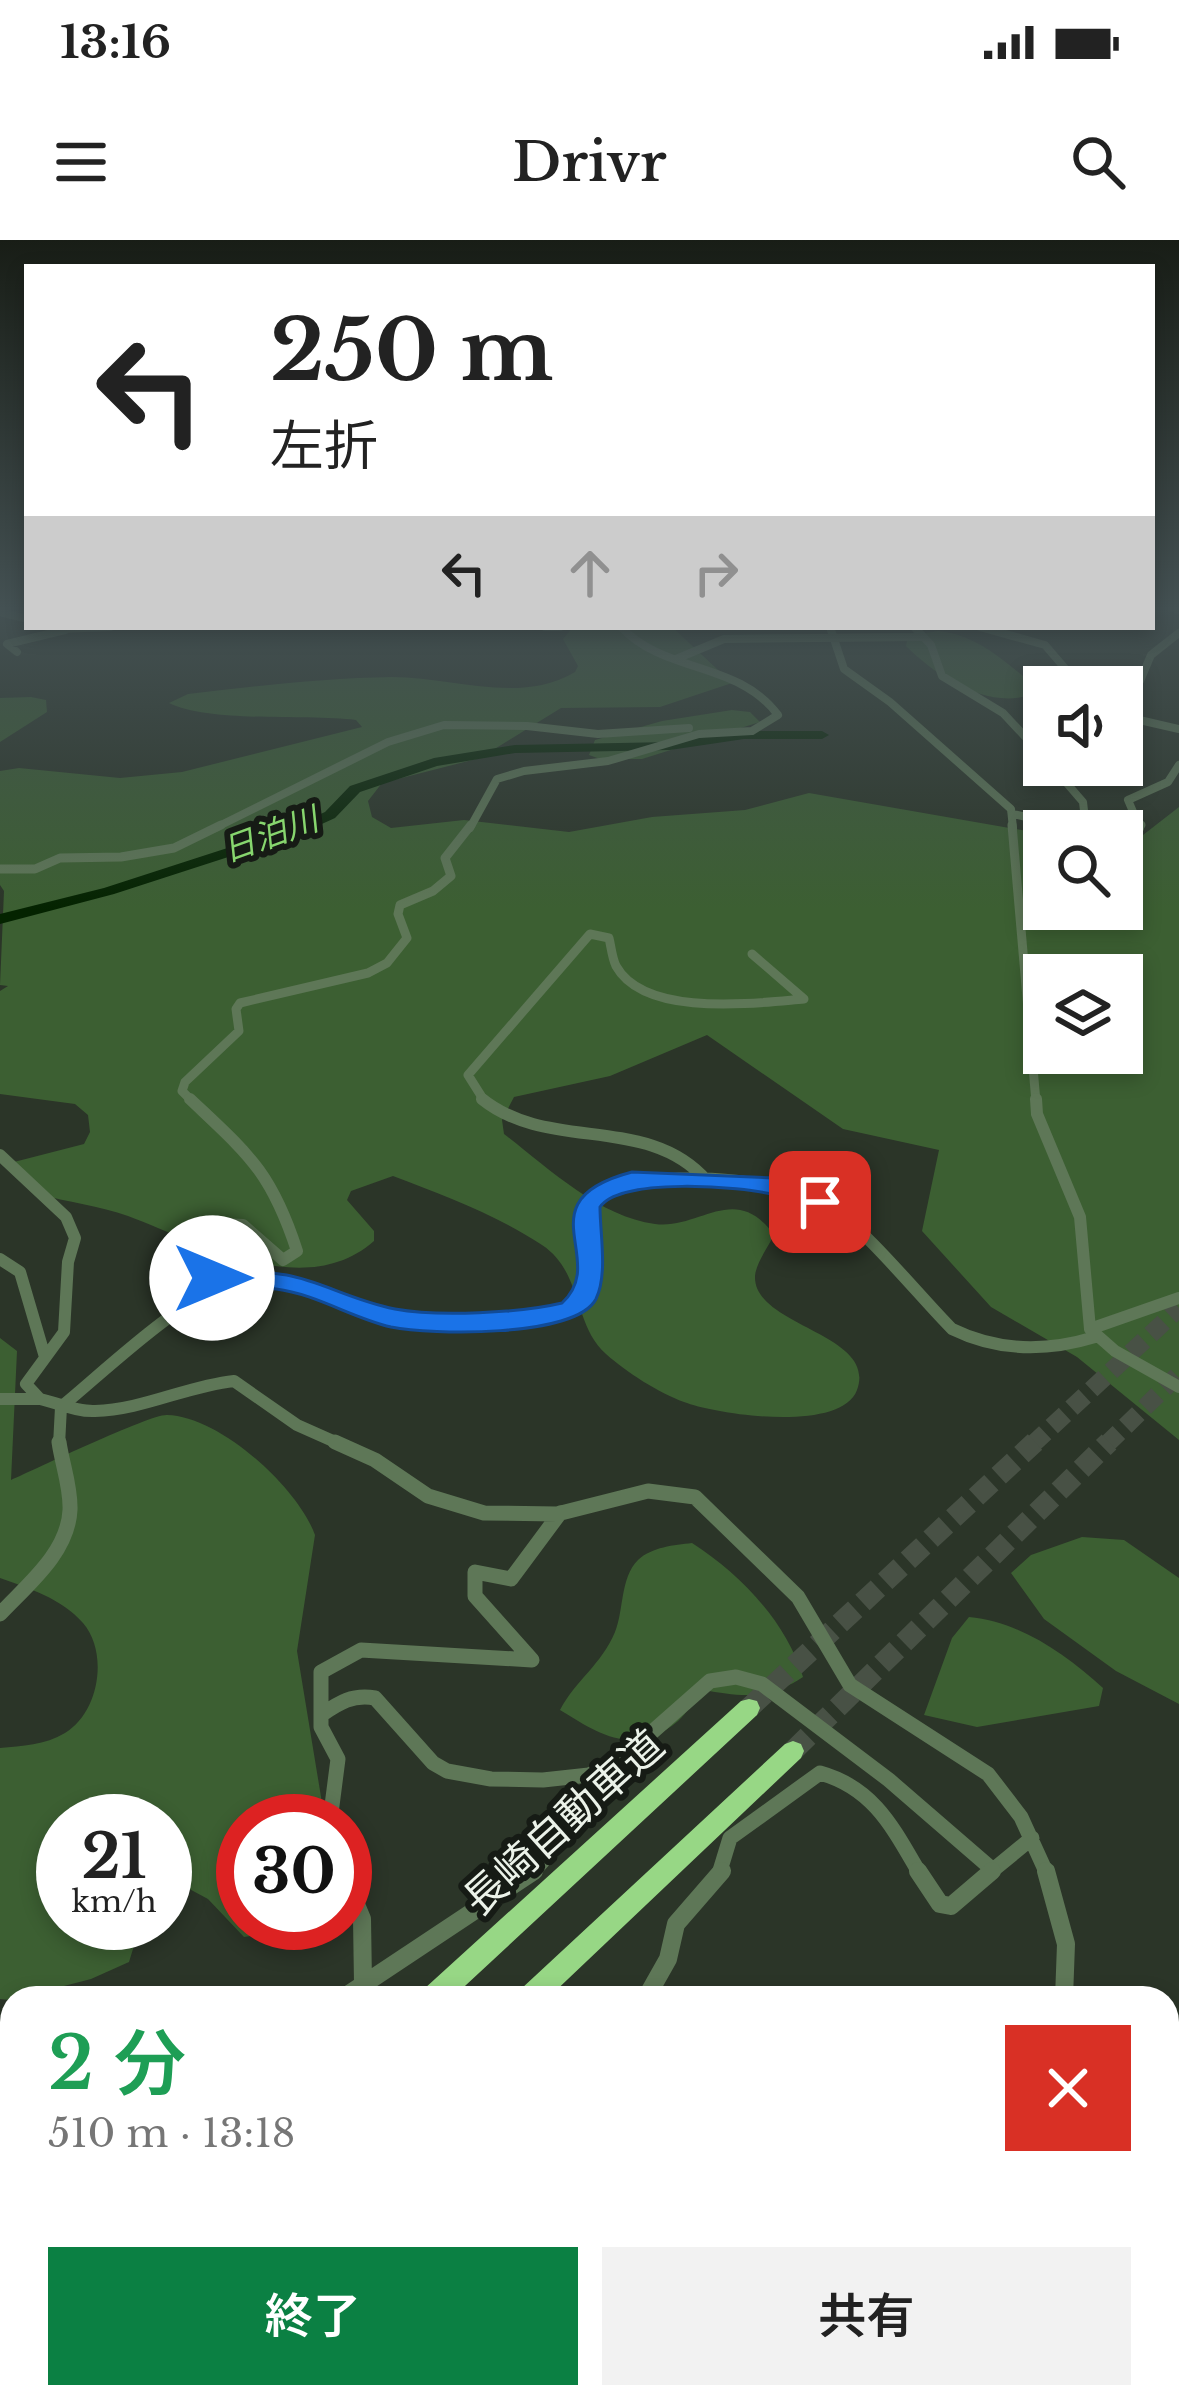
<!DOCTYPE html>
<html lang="ja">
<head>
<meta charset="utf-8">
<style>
  :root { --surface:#fff; --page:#f2f2f2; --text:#222; --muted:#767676; --accent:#0b8043 }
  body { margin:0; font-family:"Libre Baskerville","Noto Sans JP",serif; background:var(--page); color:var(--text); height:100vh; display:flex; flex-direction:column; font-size:45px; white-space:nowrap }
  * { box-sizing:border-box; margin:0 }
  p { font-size:39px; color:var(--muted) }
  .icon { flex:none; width:66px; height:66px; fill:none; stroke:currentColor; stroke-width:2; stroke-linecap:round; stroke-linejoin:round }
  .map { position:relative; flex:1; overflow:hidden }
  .sheet { position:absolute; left:0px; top:1746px; width:1179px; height:423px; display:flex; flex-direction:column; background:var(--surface); border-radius:36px 36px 0 0; box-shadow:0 6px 18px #0003 }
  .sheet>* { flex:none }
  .hud { position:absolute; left:24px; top:24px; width:1131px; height:366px; border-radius:0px; box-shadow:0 6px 18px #0003; background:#fff; color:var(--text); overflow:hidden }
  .tools { position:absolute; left:1023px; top:426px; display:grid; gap:24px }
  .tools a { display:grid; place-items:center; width:120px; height:120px; border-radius:0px; background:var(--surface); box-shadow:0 6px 18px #0003; font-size:60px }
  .speed { position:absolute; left:36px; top:1554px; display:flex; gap:24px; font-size:60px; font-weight:700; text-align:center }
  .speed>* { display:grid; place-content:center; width:156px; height:156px; border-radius:50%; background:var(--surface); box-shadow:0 6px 18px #0003; line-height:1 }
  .speed small { font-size:30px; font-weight:400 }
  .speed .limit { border:18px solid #d22; background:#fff; color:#111 }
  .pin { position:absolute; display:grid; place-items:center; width:102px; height:102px; color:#fff; margin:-51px; border-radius:24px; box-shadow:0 6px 18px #0006 }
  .me { position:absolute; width:132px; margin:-66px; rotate:90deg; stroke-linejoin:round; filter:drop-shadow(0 0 9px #0008) }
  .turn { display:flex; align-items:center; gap:42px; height:252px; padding:0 48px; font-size:54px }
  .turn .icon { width:156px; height:156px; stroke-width:2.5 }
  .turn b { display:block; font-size:84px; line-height:102px }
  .lanes { display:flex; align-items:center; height:114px; padding:0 48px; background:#0003; justify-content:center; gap:60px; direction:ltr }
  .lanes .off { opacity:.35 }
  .round { display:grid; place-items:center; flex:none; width:126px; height:126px; border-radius:0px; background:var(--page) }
  .overview { display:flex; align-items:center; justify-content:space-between; height:204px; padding:0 48px }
  h1 { font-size:72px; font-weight:600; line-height:90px; color:#1e9e55 }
  .primary-button { display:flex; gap:24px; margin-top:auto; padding:24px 48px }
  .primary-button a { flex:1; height:138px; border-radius:0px; background:var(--accent); color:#fff; font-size:48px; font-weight:600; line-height:138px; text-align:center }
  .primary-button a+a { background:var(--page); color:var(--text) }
  .status { display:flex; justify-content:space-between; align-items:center; height:84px; padding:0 60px; background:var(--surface); direction:ltr }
  .status svg { height:33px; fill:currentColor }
  header { display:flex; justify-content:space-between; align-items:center; height:156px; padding:0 48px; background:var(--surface); font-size:54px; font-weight:600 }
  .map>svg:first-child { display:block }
</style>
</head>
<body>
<div class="status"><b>13:16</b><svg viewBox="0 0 49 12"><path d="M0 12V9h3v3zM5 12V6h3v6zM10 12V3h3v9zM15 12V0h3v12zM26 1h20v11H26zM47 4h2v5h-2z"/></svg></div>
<header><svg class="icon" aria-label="menu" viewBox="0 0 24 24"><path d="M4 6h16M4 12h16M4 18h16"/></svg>Drivr<svg class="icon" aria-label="search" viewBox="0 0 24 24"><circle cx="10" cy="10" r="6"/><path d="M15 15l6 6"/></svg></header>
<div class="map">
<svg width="1179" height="2168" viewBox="0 0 1179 2168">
  <rect width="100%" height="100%" fill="#2b3528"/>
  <path fill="#3c5f32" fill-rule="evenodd" d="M573,387H672L732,443L660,467L561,468L480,518L382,543L368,561L372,577L391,588L464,580L569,592L652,577L745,570L809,553L1044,594V669H1122V605L1134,602L1179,567V1200L1077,1117L991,1067L922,991L939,910L843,889L707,795L610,836L514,857L502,880L504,894C547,927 599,977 655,984C700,990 735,941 774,995C768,1007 756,1023 755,1036C753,1087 878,1093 857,1150C841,1193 718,1175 684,1162C659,1153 626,1132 606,1114C573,1085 583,1032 542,1005C497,975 443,955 393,936L351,951L347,960L374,991V1001C305,1062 200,1003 128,976C100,966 67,962 38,954L14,922L84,904L90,892L88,875L75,864L0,854V751L8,746L0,745L4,651L0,645V531L19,528L120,538L182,532L362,487L356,480C306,474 209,483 169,463L188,454C256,446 324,438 392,437C453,437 519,465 575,432L578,426L563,399ZM1044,735H1122V813H1044Z
    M938,391C978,395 1004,421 1034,445L1035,453C991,472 937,437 906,406L908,396Z
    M31,457L46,460L47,472L0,502V458Z
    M732,470L750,472L760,482L642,519H600L589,515L595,500L662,481Z
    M0,1098L17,1111L11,1240C36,1229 150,1174 167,1175C220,1176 298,1248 315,1295L297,1411L325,1581H243V1683H295L278,1692L244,1697L208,1659L180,1644L165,1649V1581H63V1683H141L129,1722L91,1739L10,1760L0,1759V1508C22,1506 45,1505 65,1493C99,1473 109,1413 83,1383C61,1358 30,1349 0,1338Z
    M1082,1297L1124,1300L1179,1338V1464L1116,1431L1044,1379L1011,1333L1031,1315Z
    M692,1303C740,1334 786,1381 803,1437C768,1460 743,1457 703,1450C694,1460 687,1473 678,1481C635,1518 599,1494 560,1470C575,1441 602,1424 615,1392C624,1370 620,1338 638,1320C652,1307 674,1305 692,1303Z
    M969,1377C1021,1382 1065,1414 1103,1448L1099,1466L977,1487L924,1475L952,1398Z"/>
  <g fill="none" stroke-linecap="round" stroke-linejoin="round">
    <path fill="#042300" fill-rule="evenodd" d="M744,491H822L829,495L822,499H744L670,510L515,513L437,526L360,552L335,578L302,593L114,654L0,684V674L104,648L292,587L325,572L350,546L434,518L515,505L670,502Z"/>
    <path stroke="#485145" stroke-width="18" stroke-dasharray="18 9" stroke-linecap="butt" d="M0,2151L12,2153
      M41,2157L117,2168"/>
    <path stroke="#485145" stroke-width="18" stroke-dasharray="18 9" stroke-linecap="butt" d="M1032,1205L1179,1068
      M1106,1205L1179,1134"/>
    <path stroke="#485145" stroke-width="21" stroke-dasharray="21 10" stroke-linecap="butt" d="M749,1468L1035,1202
      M793,1511L1109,1202"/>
    <path stroke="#5e7757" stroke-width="8" d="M1169,366L1179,370
      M0,372L27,379
      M545,387H560
      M830,387L844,429L890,462L1011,569L1013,588
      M914,387L931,405L942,436L1003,473L1044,517
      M980,387L1045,405L1081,447
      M58,389L110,387
      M17,412L7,404L65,390
      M676,419L724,399L921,397
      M1122,452L1140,441L1151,415L1179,393
      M1122,476L1179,489
      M1013,574L1061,585L1085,579L1083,562L1051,525
      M215,588L388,502L444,485L527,486L598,494L689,488
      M470,588L497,539L524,531L608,521L699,494L752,491L778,475C738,421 665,434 621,387
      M1140,588L1128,560L1168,542L1179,525"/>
    <path stroke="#5e7757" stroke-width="9" d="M1012,585L1036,862
      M1122,597L1141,585
      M0,629H35L60,618L121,617L174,608L221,585
      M752,714L804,759
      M193,862L182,851L185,842L239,791L236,769L240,763L368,733L387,723L407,698L398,674L400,665L433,651L451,636L445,618L471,585
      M485,862L468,835L590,694L609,698C611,706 612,718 616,726C645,778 755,763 804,759"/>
    <path stroke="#5e7757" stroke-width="12" d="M190,859C248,914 271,931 297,1011L283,1020L243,985L223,984L217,992L221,1013L212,1048
      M482,859C549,913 648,873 707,941
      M1036,859L1037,874L1080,977L1090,1089L1115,1111L1179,1147
      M0,915L66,977L75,998L68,1022L64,1092L26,1144L40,1159H0
      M0,1019L20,1032L45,1117
      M1090,1089L1179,1058
      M40,1159C57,1163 78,1172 95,1171C142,1170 187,1146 234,1141L297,1185L342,1205
      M59,1205L61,1167C102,1134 190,1048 238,1042C297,1035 340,1069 396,1079C430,1085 563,1089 582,1059C595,1041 589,983 590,960C646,925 777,935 834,970C866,990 922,1059 952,1089C999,1112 1046,1112 1095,1097"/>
    <path stroke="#5e7757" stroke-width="15" d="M335,1202L375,1220L428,1256L484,1273L557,1274L648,1251L695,1257L798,1357L850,1445L988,1534L1021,1577L1047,1634
      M0,1374C27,1345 68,1313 70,1270C71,1247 62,1224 59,1202
      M321,1475C339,1463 352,1454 375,1458L433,1523L447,1531L491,1539L543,1540L589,1535L617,1523L710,1441L736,1437L762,1444L889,1540L993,1630L1032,1598
      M330,1581L338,1519L321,1487V1432L361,1410L532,1420L475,1356V1332L511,1339L560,1273
      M531,1634L590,1569L609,1528
      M719,1634L730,1598L820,1533C874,1548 893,1588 920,1634
      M989,1634L993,1630"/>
    <path stroke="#5e7757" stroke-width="18" d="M918,1631L940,1664L951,1666L992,1631
      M1046,1631L1066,1704L1064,1758
      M345,1638L362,1679L363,1743
      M343,1758L534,1631
      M646,1758L668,1719L676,1684L722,1631
      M1167,1960L1179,1970
      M218,2168L222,2157
      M495,2168L496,2157"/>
    <path fill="#97d785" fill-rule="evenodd" d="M749,1459L757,1461L760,1468L757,1475L452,1758H420L424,1749L741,1461Z
      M793,1501L801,1504L804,1511L801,1518L548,1758H517L521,1749L785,1504Z
      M26,2157H60L55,2168H21Z
      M122,2157H156L151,2168H117Z"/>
  </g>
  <linearGradient id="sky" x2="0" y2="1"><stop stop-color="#181d16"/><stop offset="0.55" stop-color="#445153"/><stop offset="1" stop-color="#445153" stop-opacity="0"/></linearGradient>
  <rect width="1179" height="670" fill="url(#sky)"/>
  <path fill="#1a73e8" stroke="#114b97" stroke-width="3" d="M632,932L774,938L829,956L833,962L820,970C805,966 790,959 775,955C741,946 620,937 600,967C600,994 608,1034 596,1059C576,1098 430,1095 391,1087C352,1078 316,1054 276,1049C254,1046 233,1053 212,1057L198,1048L203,1032L212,1029L225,1036C301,1022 327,1055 395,1069C438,1077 520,1073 562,1063C610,1019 522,961 632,932Z"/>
  <g text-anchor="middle" stroke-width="12" stroke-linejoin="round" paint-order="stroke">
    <g font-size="33" font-style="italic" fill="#87d66e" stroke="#161b15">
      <text transform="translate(270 594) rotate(-20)" y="12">日泊川</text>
    </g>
    <g font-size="42" fill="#ebf2e9" stroke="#161b15">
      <text transform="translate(563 1582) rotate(-42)" y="15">長崎自動車道</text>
    </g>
  </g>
</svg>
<div class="tools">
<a><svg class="icon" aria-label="sound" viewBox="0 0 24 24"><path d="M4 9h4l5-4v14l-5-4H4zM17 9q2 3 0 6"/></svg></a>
<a><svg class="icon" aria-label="search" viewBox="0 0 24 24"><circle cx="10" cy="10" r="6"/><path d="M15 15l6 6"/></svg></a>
<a><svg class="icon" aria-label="layers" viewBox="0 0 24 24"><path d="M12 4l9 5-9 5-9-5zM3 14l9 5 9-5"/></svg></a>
</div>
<div class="speed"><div>21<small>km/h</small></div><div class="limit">30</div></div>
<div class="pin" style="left:820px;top:962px;background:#d93025"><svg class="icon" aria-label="arrive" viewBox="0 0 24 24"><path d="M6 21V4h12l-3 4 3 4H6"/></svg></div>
<svg class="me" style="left:212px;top:1038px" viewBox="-20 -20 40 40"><circle r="19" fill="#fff"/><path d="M0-13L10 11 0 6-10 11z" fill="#1a73e8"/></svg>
<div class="hud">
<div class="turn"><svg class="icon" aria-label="left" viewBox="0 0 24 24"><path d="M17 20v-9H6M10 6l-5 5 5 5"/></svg><div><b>250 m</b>左折</div></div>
<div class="lanes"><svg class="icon" aria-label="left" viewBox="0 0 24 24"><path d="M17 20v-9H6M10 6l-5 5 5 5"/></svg><svg class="icon off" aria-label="ahead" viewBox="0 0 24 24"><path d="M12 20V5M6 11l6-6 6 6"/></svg><svg class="icon off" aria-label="right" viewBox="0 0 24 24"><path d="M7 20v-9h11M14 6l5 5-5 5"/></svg></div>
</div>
<section class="sheet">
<div class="overview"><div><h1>2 分</h1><p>510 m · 13:18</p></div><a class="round" style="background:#d93025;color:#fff"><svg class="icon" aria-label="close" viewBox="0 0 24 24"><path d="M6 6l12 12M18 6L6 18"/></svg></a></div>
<div class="primary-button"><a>終了</a><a>共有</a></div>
</section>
</div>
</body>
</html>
